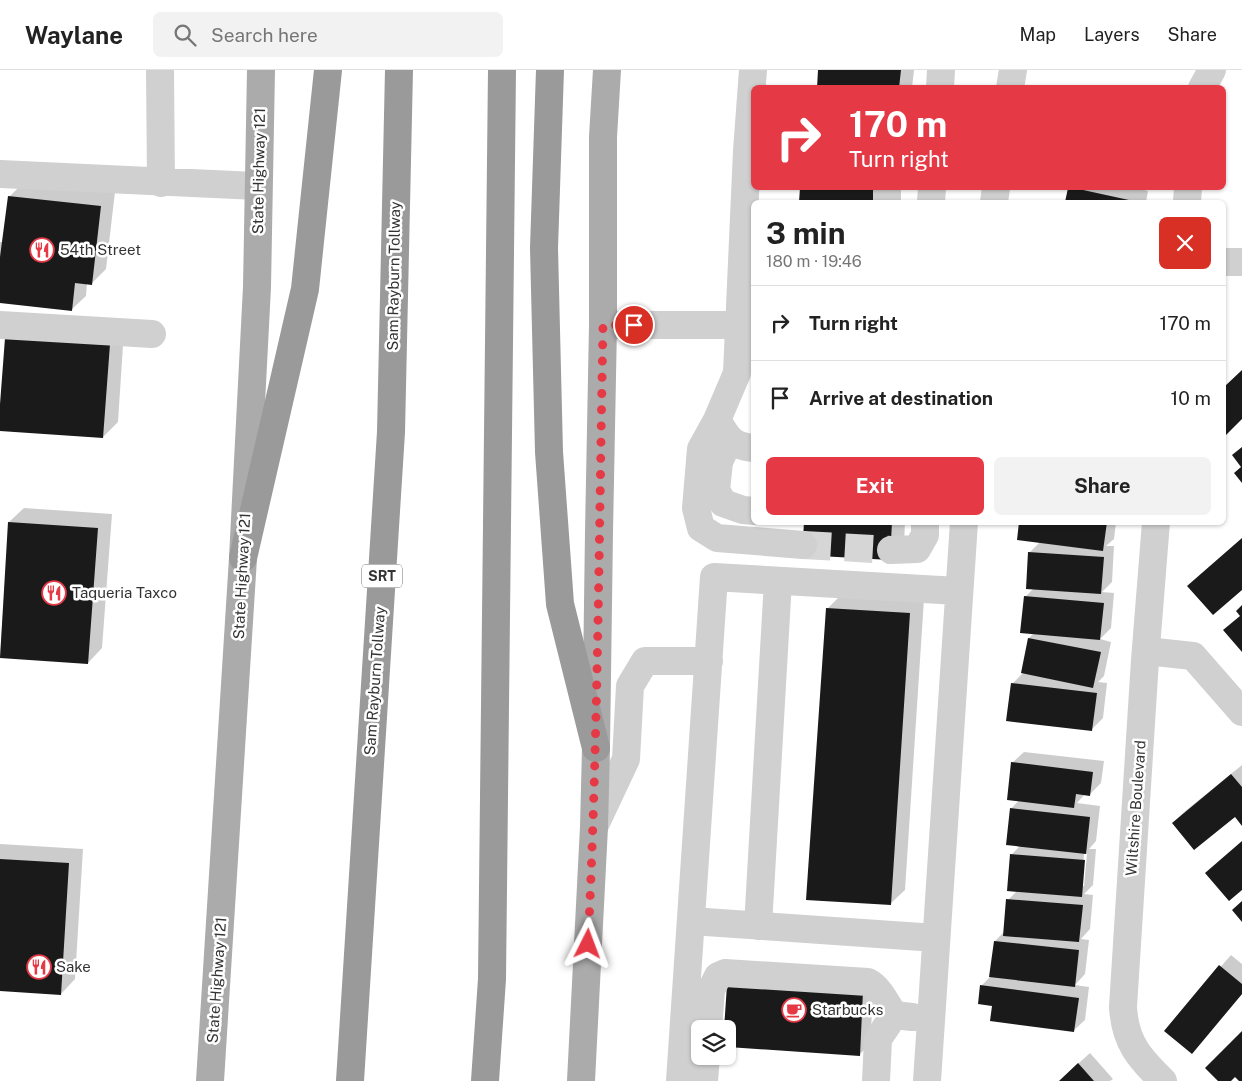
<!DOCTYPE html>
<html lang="en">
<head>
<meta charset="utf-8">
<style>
  :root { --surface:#fff; --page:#f2f2f2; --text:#222; --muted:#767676; --line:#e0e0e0; --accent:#e63946 }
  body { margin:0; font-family:"Public Sans",sans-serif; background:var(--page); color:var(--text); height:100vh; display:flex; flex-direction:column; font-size:19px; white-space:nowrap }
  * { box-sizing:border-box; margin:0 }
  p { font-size:16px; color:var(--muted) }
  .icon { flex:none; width:28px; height:28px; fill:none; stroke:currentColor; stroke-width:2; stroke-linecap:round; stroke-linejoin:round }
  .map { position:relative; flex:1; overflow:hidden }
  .side { position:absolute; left:751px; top:130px; width:475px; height:325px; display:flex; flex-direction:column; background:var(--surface); border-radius:8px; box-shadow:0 1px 4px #0004 }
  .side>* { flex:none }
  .top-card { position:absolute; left:751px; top:15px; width:475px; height:105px; border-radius:8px; box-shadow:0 1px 4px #0004; background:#e63946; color:#fff; overflow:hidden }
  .tools { position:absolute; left:691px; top:950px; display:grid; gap:10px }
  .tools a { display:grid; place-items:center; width:45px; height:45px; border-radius:8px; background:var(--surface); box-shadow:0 1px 4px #0004; font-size:25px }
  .pin { position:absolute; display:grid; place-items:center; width:42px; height:42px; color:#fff; margin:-21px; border:2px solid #fff; border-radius:50%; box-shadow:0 1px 5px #0007 }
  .me { position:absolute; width:55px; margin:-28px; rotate:3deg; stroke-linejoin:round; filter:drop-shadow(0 0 4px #0008) }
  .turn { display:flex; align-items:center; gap:18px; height:105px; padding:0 15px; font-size:22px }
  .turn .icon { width:65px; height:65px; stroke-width:2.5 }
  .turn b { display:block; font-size:35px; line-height:42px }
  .round { display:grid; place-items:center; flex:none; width:52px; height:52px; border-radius:8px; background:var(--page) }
  .overview { display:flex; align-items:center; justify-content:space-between; height:85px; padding:0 15px }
  h1 { font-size:30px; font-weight:700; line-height:38px }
  .button { display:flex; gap:10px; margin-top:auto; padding:10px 15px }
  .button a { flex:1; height:58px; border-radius:8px; background:var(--accent); color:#fff; font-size:20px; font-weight:700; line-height:58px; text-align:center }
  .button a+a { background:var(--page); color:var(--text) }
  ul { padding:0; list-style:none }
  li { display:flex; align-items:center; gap:15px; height:75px; padding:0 15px; border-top:1px solid var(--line) }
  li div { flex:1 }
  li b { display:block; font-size:19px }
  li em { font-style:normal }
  header { display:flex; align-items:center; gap:30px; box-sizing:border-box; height:70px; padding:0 25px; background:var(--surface); border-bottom:1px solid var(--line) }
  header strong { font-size:24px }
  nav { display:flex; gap:28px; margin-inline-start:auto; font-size:18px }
  .search { width:350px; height:45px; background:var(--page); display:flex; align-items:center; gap:12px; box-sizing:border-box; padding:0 18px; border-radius:8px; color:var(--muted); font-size:19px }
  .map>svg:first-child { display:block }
</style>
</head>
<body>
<header>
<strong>Waylane</strong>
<div class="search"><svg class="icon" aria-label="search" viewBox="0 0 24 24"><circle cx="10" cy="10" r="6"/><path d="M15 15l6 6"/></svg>Search here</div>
<nav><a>Map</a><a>Layers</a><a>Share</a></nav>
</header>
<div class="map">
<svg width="1242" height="1011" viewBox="0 0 1242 1011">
  <rect width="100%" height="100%" fill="#fff"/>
  <path fill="#0003" fill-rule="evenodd" d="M819,0H914L912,18H818Z
    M24,112L115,122L106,199L91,214L87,213L86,226L71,240L0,232V172H4L9,127Z
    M801,118H889L888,132H800Z
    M1069,118H1137L1148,121L1146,132H1066Z
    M124,260L118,352L103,367L0,360V352Z
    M24,438L112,444L102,578L88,593L0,587L9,452Z
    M806,452H905L904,474Z
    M1021,452H1116L1114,469L1106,476H1114L1112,512L1102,522L1114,523L1111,558L1100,569L1111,572L1104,606L1098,612L1107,613L1103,648L1092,659L1012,614L1024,602L1029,568L1034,563L1025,527L1034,518L1029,483L1040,472Z
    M842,524L924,529L905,820L890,834L827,539Z
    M1024,682L1104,691L1101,713L1090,724H1085L1077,733L1100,736L1096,771L1089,779H1096L1093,815L1084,824L1093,825L1090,859L1081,869L1089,870L1085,904L1075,915L1089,917L1085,950L1073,961L994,935L982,915L991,906L995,871L1005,861L1008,830L1017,821L1011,785L1020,776L1011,739L1019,730L1012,693ZM1084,784H1087L1084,816H1082Z
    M1242,695V753L1235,745L1173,753L1184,742Z
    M0,774L83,779L75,909L61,924L0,920Z
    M1231,885L1242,894V924L1192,982L1165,960Z
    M874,911L870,974L859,985L728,975V959Z
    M1090,983L1113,1009L1110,1011H1059Z"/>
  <path fill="#1a1a1a" d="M818,0H901L899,18H817Z
    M800,118H880L878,132H799Z
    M1068,118H1074L1138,132H1065Z
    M8,126L101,136L92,215L75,213L72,241L0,233V187Z
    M5,268L110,274L103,368L0,361V334Z
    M1242,300V349L1224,367V317Z
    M1242,377V413L1234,403L1241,397L1232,385Z
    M8,452L98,458L88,594L0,588Z
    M804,452H892L890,490L802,485Z
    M1019,452H1107L1103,481L1017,470Z
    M1242,468V520L1213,545L1187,516Z
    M1028,482L1104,487L1101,524L1026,519Z
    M1024,526L1104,533L1100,570L1020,563Z
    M1242,535V582L1223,560L1240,546L1236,541Z
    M826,538L910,543L891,835L806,830Z
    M1028,568L1101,582L1093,618L1021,603Z
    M1011,613L1097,623L1092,661L1006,651Z
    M1011,692L1093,702L1090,726L1076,724L1074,738L1007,730Z
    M1231,704L1242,717V756L1235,747L1194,780L1172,753Z
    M1010,738L1090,747L1086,784L1006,775Z
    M1242,771V820L1229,831L1205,803Z
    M1010,784L1085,790L1082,827L1007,821Z
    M0,789L69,793L61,925L0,921Z
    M1006,829L1083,835L1079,872L1003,866Z
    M1242,831V852L1232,840Z
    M994,871L1079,880L1075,917L989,907Z
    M1219,895L1242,914V924L1192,984L1164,961Z
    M727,915L863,921L860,986L728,977V959H724Z
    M980,915L1079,928L1074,962L990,951L992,936L978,934Z
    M1242,961V1011H1239L1235,1007L1231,1011H1218L1205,998Z
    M1078,993L1094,1011H1059Z"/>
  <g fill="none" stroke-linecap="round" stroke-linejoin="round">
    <path stroke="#d6d6d6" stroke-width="28" stroke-dasharray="28 14" stroke-linecap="butt" d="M803,475L891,480"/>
    <path stroke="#d0d0d0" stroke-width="28" d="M160,0L161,113
      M753,0L747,81L737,303L717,350C728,368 731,376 754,378
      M940,18L941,0
      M1010,18L1013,0
      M1202,18L1212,0
      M0,104L258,116
      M887,132V118
      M931,132L932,118
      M994,132L996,118
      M1187,132L1188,118
      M1224,192H1242
      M0,255L152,264
      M603,255H754
      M717,350L701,379L696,438L701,458L717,468L803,475
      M729,370L719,392L716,420L723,433L743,440L754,441
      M1156,452L1145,590L1123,937C1125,972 1139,988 1163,1011
      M891,480L917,479L925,465V452
      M1146,581L1193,586L1242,642
      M594,757L626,689L630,616L645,591H709
      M691,851L936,868
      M758,856L778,511
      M708,959L711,920L718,906L725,903L868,912C880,918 887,935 894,945
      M680,1011L714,507L958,521
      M704,1011L706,986
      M876,1011L878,969L894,945L912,947
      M927,1011L964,452"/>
    <path stroke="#ababab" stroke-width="28" d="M210,1011L243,488L257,217L261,0
      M581,1011L594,757L596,678L599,462L603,255V67L607,0"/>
    <path stroke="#9a9a9a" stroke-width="28" d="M550,0L544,178L549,382L560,534L596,678
      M243,488L305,219L328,0
      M350,1011L391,362L399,0
      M485,1011L492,909L502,0"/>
  </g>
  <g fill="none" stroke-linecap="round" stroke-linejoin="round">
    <path stroke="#e63946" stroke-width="9" stroke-dasharray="0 16.2" d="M588,874C598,668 599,462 603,255H634"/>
  </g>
  <defs>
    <g id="restaurant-ring" transform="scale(1.25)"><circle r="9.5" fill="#fff" stroke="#e63946" stroke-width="1.5"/><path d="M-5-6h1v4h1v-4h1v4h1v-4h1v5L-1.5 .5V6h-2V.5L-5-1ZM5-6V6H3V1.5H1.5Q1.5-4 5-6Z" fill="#e63946"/></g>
    <g id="cafe-ring" transform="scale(1.25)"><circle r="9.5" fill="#fff" stroke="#e63946" stroke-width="1.5"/><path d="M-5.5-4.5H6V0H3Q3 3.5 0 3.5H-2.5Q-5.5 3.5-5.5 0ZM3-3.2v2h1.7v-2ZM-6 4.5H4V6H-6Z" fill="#e63946"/></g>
  </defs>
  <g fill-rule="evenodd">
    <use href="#restaurant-ring" x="42" y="180"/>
    <use href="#restaurant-ring" x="54" y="523"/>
    <use href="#restaurant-ring" x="39" y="897"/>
    <use href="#cafe-ring" x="794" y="940"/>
  </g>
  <g text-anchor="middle" stroke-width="5" stroke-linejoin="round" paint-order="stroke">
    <rect fill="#fff" stroke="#707070" stroke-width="1" x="362" y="494.5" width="40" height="23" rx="4"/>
    <g font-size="14" font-weight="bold" fill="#333">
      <text x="382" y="511">SRT</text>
    </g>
    <g font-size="15" fill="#333" stroke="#fff">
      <text transform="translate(259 101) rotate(-89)" y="5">State Highway 121</text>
      <text transform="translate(394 206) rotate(-89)" y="5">Sam Rayburn Tollway</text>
      <text transform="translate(242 506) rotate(-87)" y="5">State Highway 121</text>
      <text transform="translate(375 611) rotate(-86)" y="5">Sam Rayburn Tollway</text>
      <text transform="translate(1136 738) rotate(-86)" y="5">Wiltshire Boulevard</text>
      <text transform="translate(217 910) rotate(-86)" y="5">State Highway 121</text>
    </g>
    <g font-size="15" fill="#333" stroke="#fff" text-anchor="start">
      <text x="60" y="185">54th Street</text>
      <text x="72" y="528">Taqueria Taxco</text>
      <text x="56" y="902">Sake</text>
      <text x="812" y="945">Starbucks</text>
    </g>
  </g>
</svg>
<div class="tools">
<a><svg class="icon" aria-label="layers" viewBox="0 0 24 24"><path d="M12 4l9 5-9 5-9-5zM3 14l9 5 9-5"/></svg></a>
</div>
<div class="pin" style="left:634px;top:255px;background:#d93025"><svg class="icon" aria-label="arrive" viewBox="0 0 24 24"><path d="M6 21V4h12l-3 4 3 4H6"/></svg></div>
<svg class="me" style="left:588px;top:874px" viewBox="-20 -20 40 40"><path d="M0-17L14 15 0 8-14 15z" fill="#e63946" stroke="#fff" stroke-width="4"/></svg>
<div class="top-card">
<div class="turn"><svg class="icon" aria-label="right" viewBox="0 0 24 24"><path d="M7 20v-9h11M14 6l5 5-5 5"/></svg><div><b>170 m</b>Turn right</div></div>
</div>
<section class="side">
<div class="overview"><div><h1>3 min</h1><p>180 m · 19:46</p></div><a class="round" style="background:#d93025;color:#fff"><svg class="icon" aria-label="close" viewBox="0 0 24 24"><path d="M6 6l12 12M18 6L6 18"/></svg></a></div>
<ul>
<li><svg class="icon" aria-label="right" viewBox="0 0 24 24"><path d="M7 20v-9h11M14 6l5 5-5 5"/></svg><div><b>Turn right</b></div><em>170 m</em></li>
<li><svg class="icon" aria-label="arrive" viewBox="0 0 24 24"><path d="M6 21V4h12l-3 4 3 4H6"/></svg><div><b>Arrive at destination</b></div><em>10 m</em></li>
</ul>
<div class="button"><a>Exit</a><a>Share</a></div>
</section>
</div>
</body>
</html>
